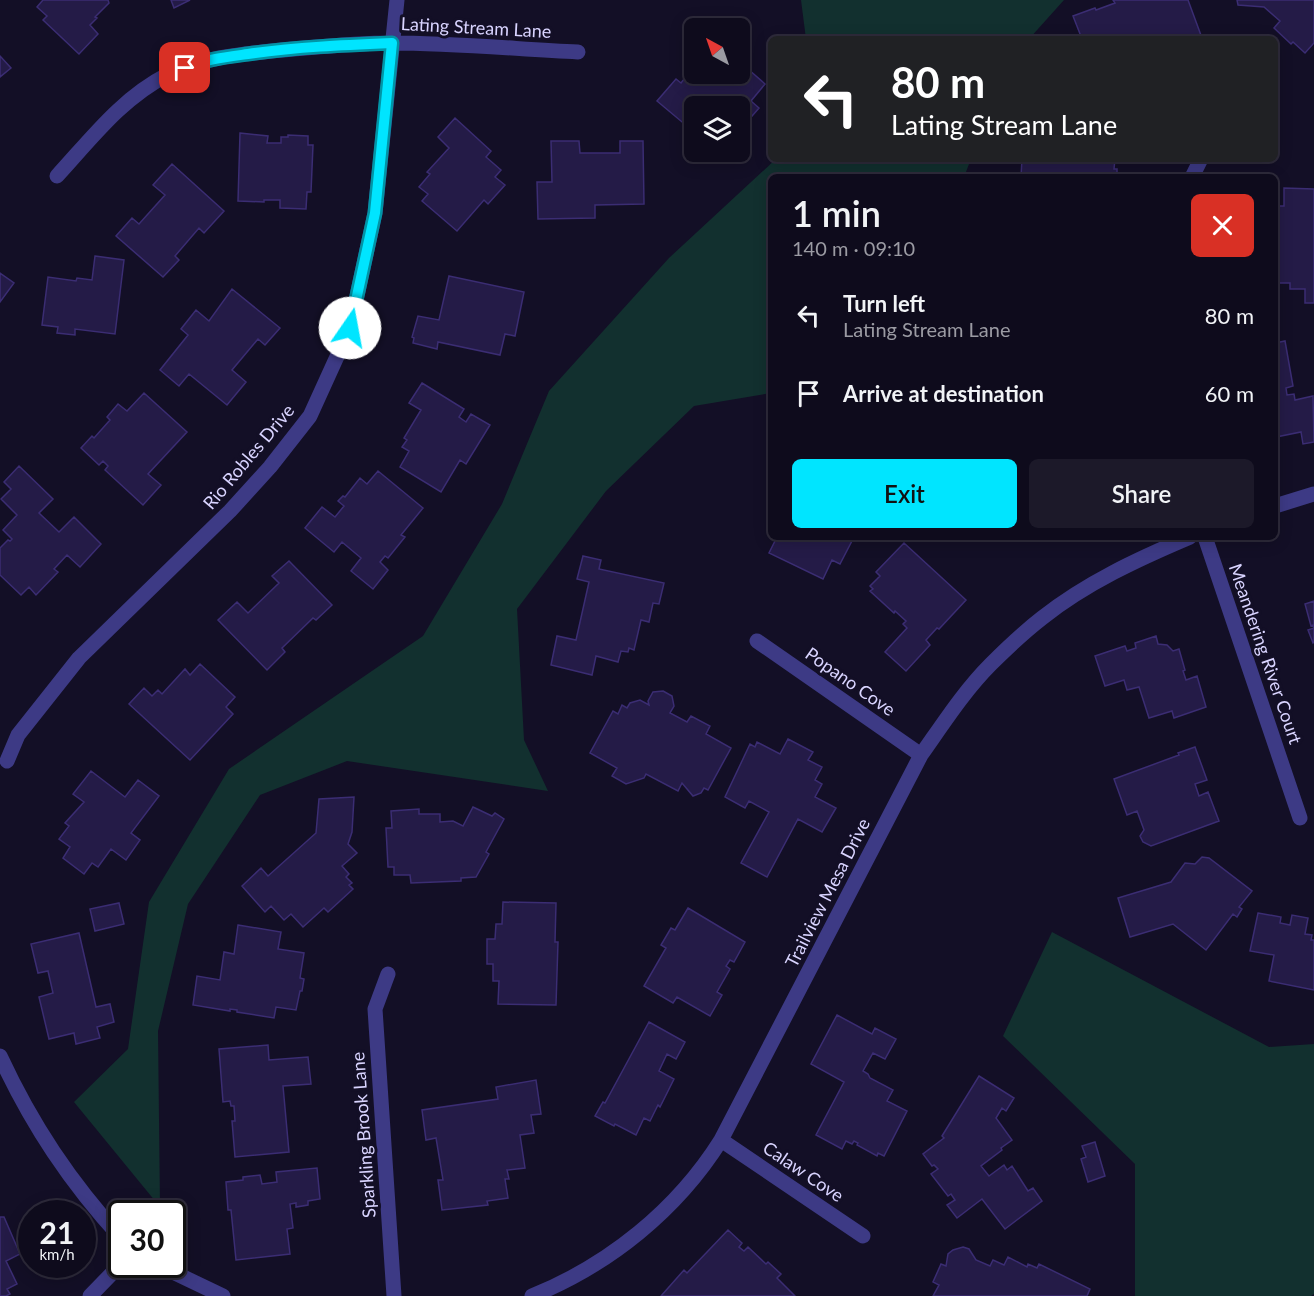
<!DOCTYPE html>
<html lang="en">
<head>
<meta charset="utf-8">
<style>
  :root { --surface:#0e0b1c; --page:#1c1929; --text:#f1f3f6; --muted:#9b9ba3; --line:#2e2b3b; --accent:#00e5ff }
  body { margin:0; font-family:Lato,sans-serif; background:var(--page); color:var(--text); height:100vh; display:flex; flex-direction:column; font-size:22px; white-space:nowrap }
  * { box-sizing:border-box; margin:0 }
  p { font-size:20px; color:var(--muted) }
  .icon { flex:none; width:33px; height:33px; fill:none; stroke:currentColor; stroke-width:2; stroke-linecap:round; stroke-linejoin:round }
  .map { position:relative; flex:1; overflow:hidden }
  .drawer { position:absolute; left:768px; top:174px; width:510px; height:366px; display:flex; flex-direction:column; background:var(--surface); border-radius:9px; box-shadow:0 3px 15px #0003,0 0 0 2px var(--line) }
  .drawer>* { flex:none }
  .hud { position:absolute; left:768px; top:36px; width:510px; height:126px; border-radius:9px; box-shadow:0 3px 15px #0003,0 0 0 2px var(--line); background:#202124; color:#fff; overflow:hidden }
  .needle { width:39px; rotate:320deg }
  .controls { position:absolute; left:684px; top:18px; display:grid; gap:12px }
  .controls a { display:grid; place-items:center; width:66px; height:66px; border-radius:9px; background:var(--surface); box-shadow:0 3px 15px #0003,0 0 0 2px var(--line); font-size:30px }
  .speed { position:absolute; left:18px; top:1200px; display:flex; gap:12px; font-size:30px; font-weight:700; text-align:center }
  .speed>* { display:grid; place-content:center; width:78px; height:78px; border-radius:50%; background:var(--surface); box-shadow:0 3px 15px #0003,0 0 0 2px var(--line); line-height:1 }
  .speed small { font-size:15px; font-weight:400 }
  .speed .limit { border:3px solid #111; border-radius:9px; background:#fff; color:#111 }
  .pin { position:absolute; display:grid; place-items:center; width:51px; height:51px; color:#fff; margin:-26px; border-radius:12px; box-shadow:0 3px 9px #0006 }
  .me { position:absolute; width:66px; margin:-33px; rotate:12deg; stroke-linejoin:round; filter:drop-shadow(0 0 4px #0008) }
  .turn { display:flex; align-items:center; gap:21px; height:126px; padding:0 24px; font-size:27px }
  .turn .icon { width:78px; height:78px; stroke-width:2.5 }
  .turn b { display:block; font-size:42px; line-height:51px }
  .round { display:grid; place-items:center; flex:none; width:63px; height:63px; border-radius:9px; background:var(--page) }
  .head { display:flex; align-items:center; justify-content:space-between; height:102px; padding:0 24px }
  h1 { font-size:36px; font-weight:600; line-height:45px }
  .cta { display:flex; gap:12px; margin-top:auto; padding:12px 24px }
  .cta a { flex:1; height:69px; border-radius:9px; background:var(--accent); color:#111; font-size:24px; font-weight:600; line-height:69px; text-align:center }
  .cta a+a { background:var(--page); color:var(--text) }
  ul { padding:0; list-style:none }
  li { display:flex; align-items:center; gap:18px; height:78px; padding:0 24px }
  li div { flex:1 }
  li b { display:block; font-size:22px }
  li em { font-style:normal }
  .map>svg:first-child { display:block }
</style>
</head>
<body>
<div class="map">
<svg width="1314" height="1296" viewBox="0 0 1314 1296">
  <rect width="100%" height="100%" fill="#130f26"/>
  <path fill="#12302f" d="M801,0H1064L1029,39H806Z
    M776,159H971L964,177H771V393L694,406L606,491L517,609L524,740L548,791L347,761L260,795L188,904L158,1031L160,1207L74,1102L128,1049L149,902L229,769L423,636L502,504L549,391L669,258Z
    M1052,932L1269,1047L1314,1044V1294L1311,1296H1135V1164L1003,1036Z"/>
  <path fill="#241b47" stroke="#3b2d73" stroke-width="1.5" d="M43,0H108L109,3L95,17L97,18L90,25L98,34L79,54L43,20L47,16L37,7Z
    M171,0H190L174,8Z
    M1113,0H1188L1202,38L1082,39L1073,16L1095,8L1096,10L1115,3Z
    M1237,0H1314V43L1305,53L1293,42L1291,44L1274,28L1280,21L1264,7L1238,5Z
    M0,56L11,68L0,77Z
    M740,62L765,84L751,101L759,108L746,123L743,120L740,124V106H694V132L657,101L676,79L681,83L688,74L693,78L697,74H740Z
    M455,118L491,151L486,157L501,170L495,177L505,185L488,204L484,200L457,231L422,201L428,194L419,187L430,174L427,172L449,148L438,137Z
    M240,133L268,136L267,143H281V137H288V135L308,136V145H313L311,192H307L306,209L280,208V200H264V202L238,201Z
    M551,141H579L580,153H620V141H643L644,204L595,205V218L538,219L537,182H552Z
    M1022,159H1115L1114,169H1117V177H1021Z
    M172,164L224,211L204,233L199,228L175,256L179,260L163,277L116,236L132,218L139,224L165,195L153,185Z
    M1284,188L1314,189V303H1305V289H1290V283H1275V288V206H1284Z
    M95,256L124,260L115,334L75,329V335L57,333L58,327L42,325L48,277L76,281L77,278L92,280Z
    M0,273L14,283L0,302Z
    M449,276L524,292L515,336L505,334L500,355L438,342L437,349L413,343L414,338L412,337L418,316L439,320Z
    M232,289L280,328L265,345L258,339L232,370L246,382L227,405L189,374L179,386L160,370L188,335L181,329L196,310L209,321Z
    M1285,341L1293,386L1286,388L1287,395L1294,394L1295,400L1313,396L1314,442L1303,444L1301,432L1276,437L1275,343Z
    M422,383L464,409L459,417L466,422L471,414L490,425L466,464L460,460L441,492L400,467L409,451L402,447L407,440L404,438L421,410L409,403Z
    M144,393L187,432L148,474L161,485L143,505L105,470L108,466L103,461L99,465L81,448L92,436L94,438L110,420L107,417L118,404L127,411Z
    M19,466L53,499L39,513L59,532L74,517L101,544L80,567L67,555L54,569L58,572L36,595L29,587L21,595L0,575V548L8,540L10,541L12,539L3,530L17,515L1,499L11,489L4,482Z
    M378,471L423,508L401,535L405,537L388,558L385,556L380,562L388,570L373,589L351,571L361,558L342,542L334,552L305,528L322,507L335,517L344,506L338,501L343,496L345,497L360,478L367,484Z
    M777,537H854L840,564L832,560L823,579L769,553Z
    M904,543L966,600L939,629L937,628L926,640L930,645L906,671L885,652L907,628L903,624L906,621L895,611L894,613L870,591L873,589L870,586L880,576L876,572Z
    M583,556L601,560L599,569L664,583L659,604L653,603L649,622L641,620L634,650L629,648L628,652L621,651L618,662L596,656L592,675L551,665L557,636L576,640L589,582L577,579Z
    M289,561L332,605L316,620L313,618L282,648L285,652L267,670L218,620L237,602L248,613L279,583L272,576Z
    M1314,601V628L1313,625L1311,626L1305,604Z
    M1314,628V642L1313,643L1308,630Z
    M1156,636L1158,644L1167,645L1173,651L1179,649L1185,670L1183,671L1186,680L1197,676L1206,707L1174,718L1172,711L1149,718L1139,687L1127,690L1124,680L1105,686L1095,656L1125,646L1127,651L1136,648L1135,643Z
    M200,664L235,697L226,707L233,714L190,760L129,704L144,688L152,696L158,690L162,694L185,669L190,675Z
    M663,691L672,696L674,706L670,713L687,722L691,716L710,726L706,734L731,748L708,790L704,788L701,793L693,796L682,783L678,791L646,774L644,778L626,784L612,776L617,768L590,753L613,711L618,714L622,705L627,708L630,703L640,700L649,705L648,701L653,692Z
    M788,739L813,752L808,760L822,767L815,780L822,784L815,797L836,808L822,832L798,819L767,877L741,863L769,812L749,801L745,808L725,797L750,744L755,747L757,742L780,754Z
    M1195,747L1207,780L1195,784L1199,796L1208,792L1219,821L1151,846L1143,842L1140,836L1144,830L1137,811L1127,815L1114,779L1179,755L1178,753Z
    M91,771L125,797L138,780L159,796L131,833L140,840L126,860L111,849L98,867L92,863L84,874L63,858L70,847L59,839L69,826L65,823L84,802L73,794Z
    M354,797L352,832L348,844L357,853L342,866L349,874L346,877L352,883L349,885L353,889L328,912L324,908L303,927L291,914L284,920L271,906L265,912L242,886L261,868L268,876L316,833L319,799Z
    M473,807L492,816L495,813L504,819L486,852L489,854L476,877L461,878V881L411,883L410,875H394V867H388L386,828H392L391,811L419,809V814H440V822L453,821L463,826Z
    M1202,857L1209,858L1252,891L1239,907L1242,909L1237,917L1233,914L1206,950L1173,924L1130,937L1118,898L1171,882L1185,863L1195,864Z
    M503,902L556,903L555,942H558L556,1005L498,1004L499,981H493V964H487V939H495L496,924H502Z
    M119,903L124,924L95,931L90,909Z
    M688,908L745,942L734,962L730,960L726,966L730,969L717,992L722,995L710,1016L677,997L673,1003L644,986L666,948L661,945L671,928L675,930Z
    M1258,913L1281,917L1280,923L1290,925L1292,915L1308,918L1305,934L1312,935L1311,940H1314V990L1269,981L1274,955L1250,951Z
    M238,925L281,932L278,949L304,953L300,978L304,979L302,991H300L296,1010L276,1007L274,1018L237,1012V1010L230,1009V1011L193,1005L197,976L220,980L224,952L234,954Z
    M79,933L96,1007L110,1004L114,1022L97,1027L100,1038L76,1044L74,1033L49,1039L39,997L53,993L48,971L38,973L31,944Z
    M837,1015L872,1034L875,1028L896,1039L885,1059L873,1053L863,1071L868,1074L870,1078L893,1090L887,1101L907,1111L884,1156L878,1153L877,1156L857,1145L858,1143L854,1141L852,1144L846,1141L842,1149L816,1135L844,1082L811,1064Z
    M649,1022L685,1042L676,1059L667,1054L659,1071L674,1079L660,1107L658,1105L650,1121L644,1118L636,1135L615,1124L614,1126L595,1116L603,1102L605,1103Z
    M268,1045L269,1060L308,1057L311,1084L283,1086L289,1152L235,1157L232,1121H235L234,1106H231L230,1101L223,1102L219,1049Z
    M979,1076L1014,1098L1006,1111L1002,1108L996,1118L1012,1140L1001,1148L1002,1150L981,1166L989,1176L1004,1165L1007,1170L1012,1166L1028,1191L1033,1188L1042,1201L1005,1229L982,1199L957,1218L947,1205L955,1200L951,1194L948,1196L931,1174L938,1169L934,1165L932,1166L923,1154L944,1138L942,1136Z
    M536,1080L541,1114L531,1115L534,1133L520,1135L525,1168L507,1170L509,1179H505L508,1198L487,1201L488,1205L442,1210L438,1180H443L436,1138L426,1140L422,1110L498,1099L496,1087Z
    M1095,1142L1105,1176L1088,1182L1081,1159L1086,1157L1082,1146Z
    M317,1168L320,1199L308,1201V1205L296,1207V1203L290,1204L293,1228L287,1229L290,1254L236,1260L231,1210H228L226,1182L243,1180V1177L260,1175L262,1184L277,1182L276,1172Z
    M0,1217H4L20,1254L6,1261L17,1284L7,1289L10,1294L6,1296H0Z
    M728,1230L742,1243L739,1247L744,1251L748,1247L766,1264L768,1262L781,1274L777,1278L795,1296H661L684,1270L687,1273Z
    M963,1247L969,1249L976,1260L990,1266L993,1260L1004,1265L1008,1257L1027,1267L1028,1264L1037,1268L1039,1264L1090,1289L1087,1296H933L939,1285L933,1282L941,1264L946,1266L948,1254L953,1250Z"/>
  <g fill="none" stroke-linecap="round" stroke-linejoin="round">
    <path stroke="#3d3a85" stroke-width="15" d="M57,176C91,139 122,98 167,75C203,57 243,54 282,50C318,47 355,43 391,43C453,43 516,49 578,52
      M1192,177L1201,159
      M1275,506L1314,494
      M1205,537L1300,818
      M757,641L921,755
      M7,761L18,735L79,658L230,511L270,467L310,416L350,328L375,213L397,0
      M388,974L375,1009L394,1296
      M0,1056C32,1125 70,1182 122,1239
      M721,1140L863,1236
      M156,1264L223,1296
      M90,1296L122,1263
      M532,1296C609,1265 677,1210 721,1140L921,755C943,724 964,691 991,664C1007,648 1024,632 1042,618C1086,583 1138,559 1190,537"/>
  </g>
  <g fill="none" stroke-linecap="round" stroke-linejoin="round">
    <g stroke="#0095a6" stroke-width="15">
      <path id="route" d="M185,68C206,59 226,57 248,54C296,47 344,45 392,43L375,213L350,328"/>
    </g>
    <use href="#route" stroke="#00e5ff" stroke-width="10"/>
  </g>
  <g text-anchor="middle" stroke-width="6" stroke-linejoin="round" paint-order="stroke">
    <g font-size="18" fill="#d9d4ff" stroke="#130f26">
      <text transform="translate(476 28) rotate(3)" y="6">Lating Stream Lane</text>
      <text transform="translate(249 457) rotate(-50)" y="6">Rio Robles Drive</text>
      <text transform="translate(1265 654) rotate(71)" y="6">Meandering River Court</text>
      <text transform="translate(850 682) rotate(35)" y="6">Popano Cove</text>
      <text transform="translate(828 893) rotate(-63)" y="6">Trailview Mesa Drive</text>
      <text transform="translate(364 1135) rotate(-94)" y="6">Sparkling Brook Lane</text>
      <text transform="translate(803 1172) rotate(34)" y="6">Calaw Cove</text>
    </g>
  </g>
</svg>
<div class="controls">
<a><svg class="needle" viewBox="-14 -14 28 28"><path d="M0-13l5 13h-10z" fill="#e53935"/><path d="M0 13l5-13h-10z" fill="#9b9ba3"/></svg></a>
<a><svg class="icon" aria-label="layers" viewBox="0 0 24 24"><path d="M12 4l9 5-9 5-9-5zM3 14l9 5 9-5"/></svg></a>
</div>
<div class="speed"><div>21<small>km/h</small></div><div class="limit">30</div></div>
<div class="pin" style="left:185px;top:68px;background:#d93025"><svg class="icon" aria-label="arrive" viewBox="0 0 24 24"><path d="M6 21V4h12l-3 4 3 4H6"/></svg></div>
<svg class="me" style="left:350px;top:328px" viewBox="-20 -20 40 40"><circle r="19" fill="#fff"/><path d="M0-13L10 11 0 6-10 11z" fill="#00e5ff"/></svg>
<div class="hud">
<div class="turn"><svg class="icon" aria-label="left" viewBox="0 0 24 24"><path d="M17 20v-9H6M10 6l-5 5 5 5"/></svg><div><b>80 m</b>Lating Stream Lane</div></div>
</div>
<section class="drawer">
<div class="head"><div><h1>1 min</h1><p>140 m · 09:10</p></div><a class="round" style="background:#d93025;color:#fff"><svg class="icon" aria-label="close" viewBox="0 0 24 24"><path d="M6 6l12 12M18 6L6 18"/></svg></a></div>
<ul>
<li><svg class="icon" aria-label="left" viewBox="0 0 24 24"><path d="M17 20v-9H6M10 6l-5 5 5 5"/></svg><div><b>Turn left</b><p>Lating Stream Lane</p></div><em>80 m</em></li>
<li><svg class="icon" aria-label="arrive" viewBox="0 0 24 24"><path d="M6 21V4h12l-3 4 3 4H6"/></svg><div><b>Arrive at destination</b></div><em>60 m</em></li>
</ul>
<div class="cta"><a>Exit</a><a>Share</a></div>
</section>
</div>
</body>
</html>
